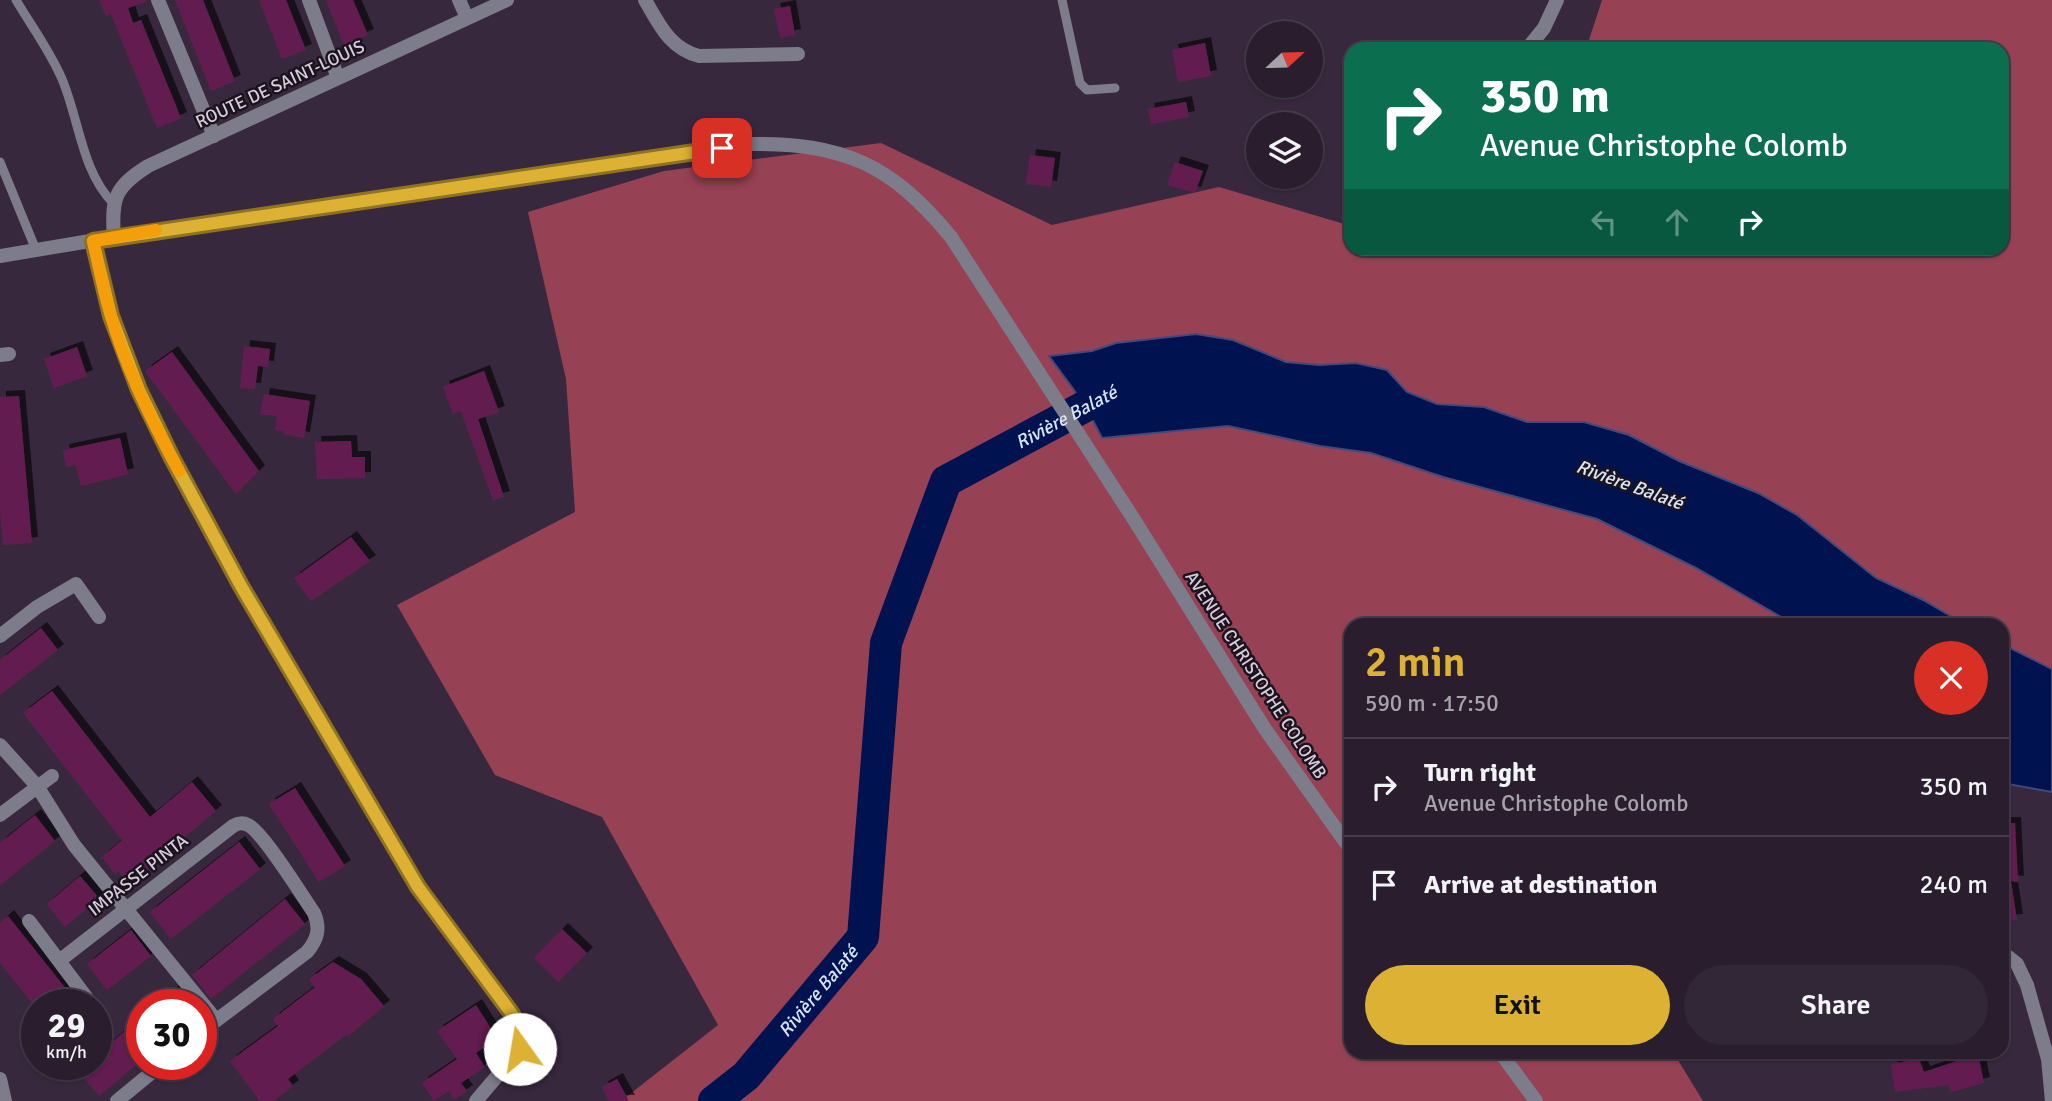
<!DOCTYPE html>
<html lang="en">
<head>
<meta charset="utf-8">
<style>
  :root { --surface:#2a1e2e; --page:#322736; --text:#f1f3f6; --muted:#a5a2aa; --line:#463c4a; --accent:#ddb133 }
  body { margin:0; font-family:Signika,sans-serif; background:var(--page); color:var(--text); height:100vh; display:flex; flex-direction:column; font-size:26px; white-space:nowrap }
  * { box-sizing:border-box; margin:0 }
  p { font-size:23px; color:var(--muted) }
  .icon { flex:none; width:38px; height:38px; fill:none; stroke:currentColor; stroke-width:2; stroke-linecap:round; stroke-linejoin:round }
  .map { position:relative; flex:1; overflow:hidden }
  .sheet { position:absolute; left:1344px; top:618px; width:665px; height:441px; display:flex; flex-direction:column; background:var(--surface); border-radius:21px; box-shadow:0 2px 5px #0004,0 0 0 2px var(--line) }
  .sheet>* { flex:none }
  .guide { position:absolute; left:1344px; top:42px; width:665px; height:214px; border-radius:21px; box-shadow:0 2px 5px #0004,0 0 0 2px var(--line); background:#0b6e4f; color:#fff; overflow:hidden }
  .needle { width:46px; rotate:68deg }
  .tools { position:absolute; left:1246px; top:21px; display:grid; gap:14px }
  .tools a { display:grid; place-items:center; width:77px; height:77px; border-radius:50%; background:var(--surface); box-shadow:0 2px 5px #0004,0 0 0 2px var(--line); font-size:35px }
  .speed { position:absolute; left:21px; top:989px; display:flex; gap:14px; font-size:35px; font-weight:700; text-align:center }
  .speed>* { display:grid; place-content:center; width:91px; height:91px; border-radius:50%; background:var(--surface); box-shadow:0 2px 5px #0004,0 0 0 2px var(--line); line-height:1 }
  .speed small { font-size:18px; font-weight:400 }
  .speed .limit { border:10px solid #d22; background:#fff; color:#111 }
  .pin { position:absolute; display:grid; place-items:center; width:60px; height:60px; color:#fff; margin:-30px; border-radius:14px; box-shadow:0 4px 10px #0006 }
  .me { position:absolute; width:77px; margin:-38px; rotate:347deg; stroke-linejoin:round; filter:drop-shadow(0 0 5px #0008) }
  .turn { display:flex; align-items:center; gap:24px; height:147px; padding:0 21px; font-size:32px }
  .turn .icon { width:91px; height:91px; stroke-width:2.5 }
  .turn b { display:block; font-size:49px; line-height:60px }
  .lanes { display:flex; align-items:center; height:66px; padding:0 21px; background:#0003; justify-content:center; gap:35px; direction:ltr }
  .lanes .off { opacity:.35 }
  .round { display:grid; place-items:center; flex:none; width:74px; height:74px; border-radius:37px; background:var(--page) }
  .overview { display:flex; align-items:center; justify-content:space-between; height:119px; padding:0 21px }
  h1 { font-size:42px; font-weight:600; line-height:52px; color:var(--accent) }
  .cta { display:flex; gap:14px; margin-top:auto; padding:14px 21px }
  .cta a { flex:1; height:80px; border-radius:42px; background:var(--accent); color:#111; font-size:28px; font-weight:600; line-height:80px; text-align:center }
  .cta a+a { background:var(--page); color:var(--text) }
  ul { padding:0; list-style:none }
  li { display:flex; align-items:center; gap:21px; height:98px; padding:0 21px; border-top:2px solid var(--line) }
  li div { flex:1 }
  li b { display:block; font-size:26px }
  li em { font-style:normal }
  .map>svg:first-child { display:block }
</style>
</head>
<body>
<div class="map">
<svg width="2052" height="1101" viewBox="0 0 2052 1101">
  <defs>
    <filter id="shadow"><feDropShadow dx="6" dy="-6" stdDeviation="0" flood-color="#0009"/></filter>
  </defs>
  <rect width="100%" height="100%" fill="#38283e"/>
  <path fill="#974254" d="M1602,0H2052V669L2002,644V625H1966L1923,600L1876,578L1797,515L1758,493L1679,461L1629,435L1584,422H1527L1484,407L1437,404L1407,392L1387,370L1356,363L1319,365L1286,362L1233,340L1196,334L1117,343L1092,351L1050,356L1085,405L1102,438L1228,426L1320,445L1371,453L1442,477L1597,519L1696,568L1795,625H1351V1052H1673L1703,1101H621L718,1025L602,817L495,775L397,605L575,512L566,379L528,212L664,171L881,143L1052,225L1219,187L1351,226V248H2002V49H1586Z"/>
  <path fill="#00124f" stroke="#414a79" stroke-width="2" d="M1196,334L1233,340L1286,362L1319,365L1356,363L1387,370L1407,392L1437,404L1484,407L1527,422H1584L1629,435L1679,461L1758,493L1797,515L1876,578L1923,600L1966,625H1795L1696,568L1597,519L1443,477L1371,453L1320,446L1228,426L1102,438L1085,405L1049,356L1092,351L1116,343Z
    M2002,644L2052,669V792L2002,783Z"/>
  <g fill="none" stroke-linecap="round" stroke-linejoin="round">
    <path stroke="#00124f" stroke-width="32" id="s1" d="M714,1101L746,1076L863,937L886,643L946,481L1123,386"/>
  </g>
  <path fill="#641f4f" filter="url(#shadow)" d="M99,0H146V2L128,8L133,23L141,20L181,118L157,128L111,14L106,16Z
    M175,0H203L235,81L211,91Z
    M259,0H286L306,50L282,59Z
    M326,0H353L368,35L344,45Z
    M790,6L795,35L780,38L774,9Z
    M1205,43L1211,76L1178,82L1172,50Z
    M1186,102L1189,117L1151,124L1148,109Z
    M1030,155L1055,158L1051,187L1026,184Z
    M1175,162L1203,171L1195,193L1167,185Z
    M244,346L270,349L268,367L258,366L255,389L240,388Z
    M77,347L87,376L54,388L44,359Z
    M172,352L259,471L236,494L145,371Z
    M484,371L499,412L478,419L504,497L493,500L461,411L453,414L443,387Z
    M264,394L310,401L304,438L283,434V431L275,430L277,416L260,414Z
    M19,396L32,543L3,545L0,509V397Z
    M120,438L128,474L81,486L76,465L66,467L63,450Z
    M351,441L352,457H365V478L317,479L315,442Z
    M351,537L370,561L311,601L294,578Z
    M41,628L58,650L0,695V660Z
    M52,691L150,817L192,782L216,811L128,884L118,871L115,874L102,857L122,840L23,713Z
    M295,788L345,866L319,882L269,804Z
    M35,815L55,841L0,885V843Z
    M2002,823H2015L2018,882L2011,881L2017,920L2002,921Z
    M239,842L260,869L171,939L150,912Z
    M80,876L99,898L65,927L47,904Z
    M285,899L305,924L211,999L192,975Z
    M8,916L78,1004H33L0,963V923Z
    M562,929L587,953L558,982L534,958Z
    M131,930L151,956L107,990L87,964Z
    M333,962L361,979L384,1006L348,1036L347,1034L288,1079L293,1086L273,1101H260L230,1061L278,1026L273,1019L315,987L309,979Z
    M177,988L191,1004H157Z
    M476,1005L497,1038L476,1053L485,1067L461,1083L467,1091L454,1100L449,1091L434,1101L422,1083L457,1059L437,1031Z
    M142,1017V1060L99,1096L78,1071L86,1064H96V1055Z
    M1978,1054L1984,1083L1951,1092L1948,1085L1895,1092L1891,1064L1919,1059L1924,1072Z
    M617,1079L629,1101H609L602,1087Z"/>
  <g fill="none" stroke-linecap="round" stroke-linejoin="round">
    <path stroke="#7d7c8a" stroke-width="9" d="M16,0C32,27 50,51 62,79C79,119 82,172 113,203
      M1062,0L1080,83L1087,90L1115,88
      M0,162L36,250"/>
    <path stroke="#7d7c8a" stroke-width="14" d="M158,0L214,136
      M309,0L338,78
      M459,0L467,18
      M645,0C659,24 670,49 699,56L798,54
      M1527,49L1544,28L1557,0
      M114,237C111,198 115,187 148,166L507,0
      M93,241L111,316L139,390L172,459L241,586L418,887L512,1014L518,1030L520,1049L476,1101
      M0,355L9,354
      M0,636L37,607L76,584L99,617
      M0,745L37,786L74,845L216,1020
      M0,815L52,776
      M29,921L86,997
      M2002,952L2017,964L2027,985L2048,1059L2052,1101
      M59,961L233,826C238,823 242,822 248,825C263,832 303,897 314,913C321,929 317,940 307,952L201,1032
      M0,1079L5,1101
      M117,1101L162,1064"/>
    <path stroke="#7d7c8a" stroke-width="14" d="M0,256L114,237L749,144C843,142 892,165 951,237L1133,518L1265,729L1351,850
      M1500,1052L1536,1101"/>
  </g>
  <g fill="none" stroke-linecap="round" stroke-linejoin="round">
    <g stroke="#907321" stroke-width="18">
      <path id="route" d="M520,1049L518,1030L512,1014L418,887L241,586L172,458L139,390L111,316L93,241L722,148"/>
    </g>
    <use href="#route" stroke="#ddb133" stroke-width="12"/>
    <path stroke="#f59e0b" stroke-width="12" d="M156,230L93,241C99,266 103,291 111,316C126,369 152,422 179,471"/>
  </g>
  <g text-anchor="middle" stroke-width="5" stroke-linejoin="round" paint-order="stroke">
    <g font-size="18" fill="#d8cddc" stroke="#1b141e">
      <text transform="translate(280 84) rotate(-25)" y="6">ROUTE DE SAINT-LOUIS</text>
      <text transform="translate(1256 675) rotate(57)" y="6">AVENUE CHRISTOPHE COLOMB</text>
      <text transform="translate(138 875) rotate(-38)" y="6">IMPASSE PINTA</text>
    </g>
    <g font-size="19" font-style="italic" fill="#d9e4f7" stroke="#1b141e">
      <text dy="7" stroke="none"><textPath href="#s1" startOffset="826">Rivière Balaté</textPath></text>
      <text transform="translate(1630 484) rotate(20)" y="7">Rivière Balaté</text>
      <text dy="7" stroke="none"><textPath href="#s1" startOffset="152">Rivière Balaté</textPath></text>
    </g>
  </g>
</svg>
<div class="tools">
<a><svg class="needle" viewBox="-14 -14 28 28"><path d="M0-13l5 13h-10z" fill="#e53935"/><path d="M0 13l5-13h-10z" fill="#a5a2aa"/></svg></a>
<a><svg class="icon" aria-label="layers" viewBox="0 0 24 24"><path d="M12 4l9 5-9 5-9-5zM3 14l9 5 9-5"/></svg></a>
</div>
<div class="speed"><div>29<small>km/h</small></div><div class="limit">30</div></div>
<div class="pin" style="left:722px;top:148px;background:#d93025"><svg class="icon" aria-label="arrive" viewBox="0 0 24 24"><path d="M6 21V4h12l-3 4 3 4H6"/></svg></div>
<svg class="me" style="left:520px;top:1049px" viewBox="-20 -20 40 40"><circle r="19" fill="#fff"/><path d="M0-13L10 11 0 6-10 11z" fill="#ddb133"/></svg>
<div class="guide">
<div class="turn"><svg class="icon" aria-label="right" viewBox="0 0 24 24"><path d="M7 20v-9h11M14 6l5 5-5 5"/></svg><div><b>350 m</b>Avenue Christophe Colomb</div></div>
<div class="lanes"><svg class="icon off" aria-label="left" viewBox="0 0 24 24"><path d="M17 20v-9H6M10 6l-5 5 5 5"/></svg><svg class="icon off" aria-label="ahead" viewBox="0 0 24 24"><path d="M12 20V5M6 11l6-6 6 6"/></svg><svg class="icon" aria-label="right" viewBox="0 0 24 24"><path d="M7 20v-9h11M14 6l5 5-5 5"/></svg></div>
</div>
<section class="sheet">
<div class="overview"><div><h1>2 min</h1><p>590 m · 17:50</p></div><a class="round" style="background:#d93025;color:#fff"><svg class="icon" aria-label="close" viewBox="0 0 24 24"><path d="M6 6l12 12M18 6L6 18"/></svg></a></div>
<ul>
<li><svg class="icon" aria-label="right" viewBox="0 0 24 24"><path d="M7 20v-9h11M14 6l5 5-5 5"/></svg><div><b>Turn right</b><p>Avenue Christophe Colomb</p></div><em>350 m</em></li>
<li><svg class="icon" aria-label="arrive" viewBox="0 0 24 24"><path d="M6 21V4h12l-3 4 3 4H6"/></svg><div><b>Arrive at destination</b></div><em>240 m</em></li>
</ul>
<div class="cta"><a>Exit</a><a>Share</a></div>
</section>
</div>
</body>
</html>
